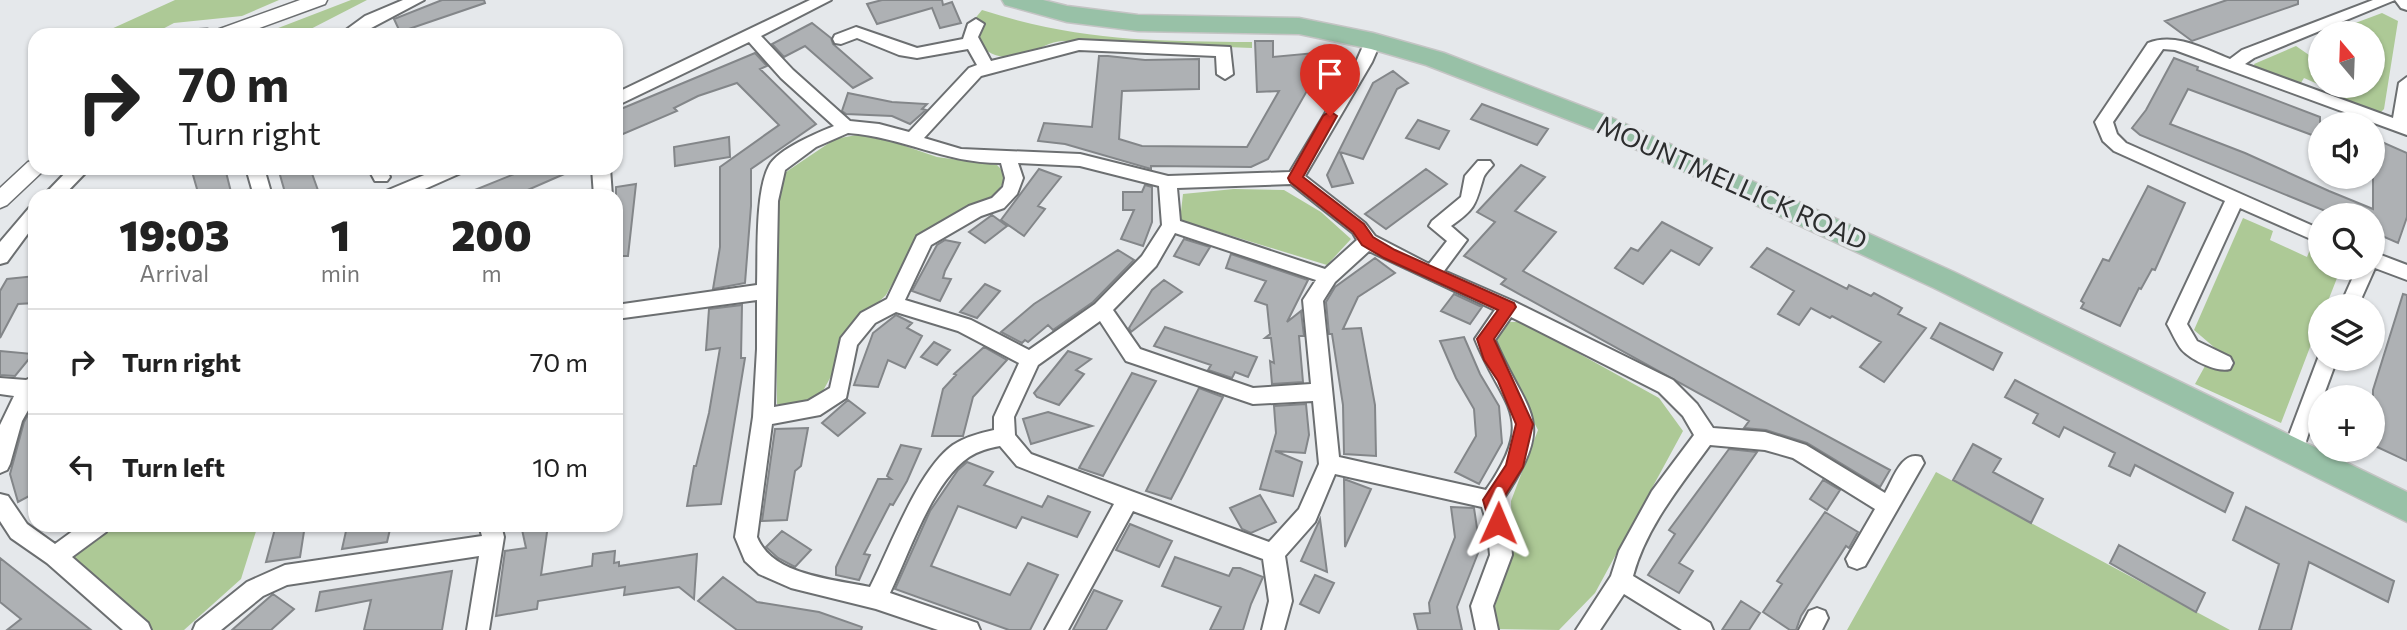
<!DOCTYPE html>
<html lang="en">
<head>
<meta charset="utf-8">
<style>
  :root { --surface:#fff; --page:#f6f6f6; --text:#222; --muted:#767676; --line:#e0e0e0 }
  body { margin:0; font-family:Commissioner,sans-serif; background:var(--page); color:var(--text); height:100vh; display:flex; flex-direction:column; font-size:26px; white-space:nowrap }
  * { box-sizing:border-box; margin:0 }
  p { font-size:23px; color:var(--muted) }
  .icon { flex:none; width:38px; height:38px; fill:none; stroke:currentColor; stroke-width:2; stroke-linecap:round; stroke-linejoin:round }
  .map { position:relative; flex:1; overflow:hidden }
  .details { position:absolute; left:28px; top:189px; width:595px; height:343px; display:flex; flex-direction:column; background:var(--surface); border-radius:21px; box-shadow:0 2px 5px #0004 }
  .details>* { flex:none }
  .hud { position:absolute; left:28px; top:28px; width:595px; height:147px; border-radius:21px; box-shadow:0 2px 5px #0004; background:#fff; color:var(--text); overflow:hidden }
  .needle { width:46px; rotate:341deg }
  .controls { position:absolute; left:2308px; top:21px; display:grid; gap:14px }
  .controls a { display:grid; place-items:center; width:77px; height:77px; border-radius:50%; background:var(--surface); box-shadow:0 2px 5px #0004; font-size:35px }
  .pin { position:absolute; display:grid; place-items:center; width:60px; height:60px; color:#fff; margin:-72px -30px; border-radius:50% 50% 50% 0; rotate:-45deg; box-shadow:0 0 7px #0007 }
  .pin .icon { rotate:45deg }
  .me { position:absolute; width:77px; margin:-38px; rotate:1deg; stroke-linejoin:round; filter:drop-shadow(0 0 5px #0008) }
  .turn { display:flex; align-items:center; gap:24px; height:147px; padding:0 35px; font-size:32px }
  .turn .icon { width:91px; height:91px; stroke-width:2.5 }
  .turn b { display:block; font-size:49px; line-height:60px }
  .eta { display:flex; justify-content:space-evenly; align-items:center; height:119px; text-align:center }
  .eta b { font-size:42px; font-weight:800; line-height:49px }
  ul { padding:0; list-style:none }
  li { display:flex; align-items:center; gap:21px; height:105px; padding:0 35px; border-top:2px solid var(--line) }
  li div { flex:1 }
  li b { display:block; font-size:26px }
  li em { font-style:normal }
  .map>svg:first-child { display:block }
</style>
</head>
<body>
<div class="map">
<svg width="2407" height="630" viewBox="0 0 2407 630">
  <rect width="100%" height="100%" fill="#e5e8eb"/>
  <path fill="#adc996" d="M175,0H279L242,16L174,23L151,35H98Z
    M351,0H367L299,35H260Z
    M982,10C1079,41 1152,41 1252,42V48L1077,41C1068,41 1058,40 1049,44C1025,54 998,68 978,42V34L983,24L973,21Z
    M2382,13L2398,21L2384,109L2379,114L2335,100L2338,91L2324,86H2373V33H2350L2342,28Z
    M2296,46L2309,55L2320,50V85L2304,78L2299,86L2255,67L2254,64Z
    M867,133L937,157L997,165L1004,172L1005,180L993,198L972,204L921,233L886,295L864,316L818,400L790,407L777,404L775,201L783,174L835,139Z
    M1234,189L1284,190L1321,212L1351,239L1327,265L1180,220L1183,194Z
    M2243,218L2273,231L2270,240L2307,257L2311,247L2320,251V268H2341L2326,306H2320V321L2281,423L2195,384L2215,348L2194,330Z
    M1506,322H1522L1659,398L1683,431L1595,593L1559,630L1493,629L1495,606L1512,555L1511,501L1538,430L1493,343Z
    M1936,472L2230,630H1847Z
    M112,525H258L241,579L184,630H152L69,556Z"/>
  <path fill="#aeb1b4" stroke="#838689" stroke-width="2" d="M442,0H484L485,3L400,32L394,19Z
    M882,0H942L943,5L952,2L961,23L940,28L932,8L877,24L867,4Z
    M2227,0H2298V4L2192,41L2165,21Z
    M812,23L831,38L833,44L872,78L853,88L805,46L784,57L772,44Z
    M1255,41H1273V57L1315,53L1320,68L1268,159L1251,167L1151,166V169L1065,144L1038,141L1044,123L1092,127L1099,56H1108L1145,60L1199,59V89L1122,91L1119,139L1142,146L1247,147L1279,91L1257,92Z
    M755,53L767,66L760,69L816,124L751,169V206L745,283L713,289L720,247V167L779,125L737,83L698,96L674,108L677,111L616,137V111Z
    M2174,58L2198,67L2197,70L2320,117V138L2188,89L2170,124L2245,153L2329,191L2373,209V138L2407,153V217L2398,243L2373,232V215H2335L2140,135L2132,128L2146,110Z
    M1393,71L1408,83L1397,89L1363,159L1340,152L1353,183L1332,187L1327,175L1373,83Z
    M848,93L892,102L927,104L922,109L926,110L910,124L892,116L846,114L842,111Z
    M1482,104L1498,110L1548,129L1537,145L1471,119Z
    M1418,120L1449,131L1439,149L1406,138Z
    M729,137L730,157L675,166L674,147Z
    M1521,165L1545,177L1515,211L1556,232L1523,271L1890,470L1880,487L1807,443L1766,430L1744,428L1749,421L1501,284L1506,279L1464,256L1495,222L1477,212Z
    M191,168H225L232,196H199Z
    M278,168H310L320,196H286Z
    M529,168H578L514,196H460Z
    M1039,169L1061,177L1038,206L1045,209L1024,236L1001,220Z
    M1426,169L1447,184L1386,229L1365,214Z
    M636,184L628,256H616V187Z
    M1145,185L1152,187V222L1143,246L1121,239L1134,210H1123V192H1142Z
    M2148,186L2185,203L2155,270L2152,269L2141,289L2139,288L2120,326L2081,308L2084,303L2081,301L2103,259L2109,261Z
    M992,215L1007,226L985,243L969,232Z
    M1662,222L1712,248L1699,265L1671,250L1643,284L1615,268L1631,248L1638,251Z
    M1184,239L1210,247L1199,265L1174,256Z
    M945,240L960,243L945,271L943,278L951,279L940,301L912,291L937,245Z
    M1767,248L1847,289L1849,285L1871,296L1874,293L1902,308L1898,314L1926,328L1884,382L1860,367L1881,342L1832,316L1830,318L1811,308L1799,325L1778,314L1794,291L1751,267Z
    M1118,250L1134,260L1093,302L1053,330L1048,325L1028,342L1025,340L1022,343L1001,332L1034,304Z
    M1231,254L1308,280L1287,322L1301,311L1304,336H1299L1303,382L1272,384L1270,361L1274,363L1271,338H1265L1270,334L1267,305L1255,301L1266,281L1226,268Z
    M1375,258L1395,273L1358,297L1343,329L1361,328L1375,405L1376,456L1344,454L1343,405L1332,334H1329L1326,302L1335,287Z
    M35,276V303L18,304L0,338V291L7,279Z
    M1164,280L1182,292L1131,332L1129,328L1152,290Z
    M985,284L1000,291L977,318L960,312Z
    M1454,294L1482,307L1470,324L1441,311Z
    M2403,294L2407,295V461L2373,445V390Z
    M742,305L741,358H745L721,504L687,506L694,466H696L709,413L720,348L706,350L709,309Z
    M896,315L912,323L907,328L922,336L905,368L888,360L878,387L854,385L873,333Z
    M1940,323L2002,353L1993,370L1931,338Z
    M1165,327L1195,337L1257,357L1248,377L1235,372L1232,378L1208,370L1211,365L1154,346Z
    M1464,337L1480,374L1499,406L1502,443L1479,484L1455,472L1476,436L1474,409L1456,378L1440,341Z
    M934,342L950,350L937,365L921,357Z
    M984,347L1007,360L973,397L963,436H932L943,389L956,375L954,374Z
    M0,351L33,354L15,376L0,375Z
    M1068,351L1091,359L1076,370L1084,374L1059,405L1037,397L1034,393Z
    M1132,373L1156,381L1103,476L1079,468Z
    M2015,380L2233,493L2225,512L2135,465L2130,476L2109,466L2115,453L2064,427L2059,437L2033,423L2038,414L2005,397Z
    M1199,388L1223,397L1184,474L1171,499L1146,491Z
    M848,400L865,413L838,436L822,423Z
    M35,403V493L18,502L10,474L24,422Z
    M1306,404L1309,435L1305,453L1275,451L1302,462L1293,496L1260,489L1276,433L1274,406Z
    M1048,412L1092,426L1031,444L1023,419Z
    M808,428L801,466L795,471L787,520L762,521L775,429Z
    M1973,444L2001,459L1993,472L2043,499L2031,523L1953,480Z
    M901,445L921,449L907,481L893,505L890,504L864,554L870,555L859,580L836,575V567L878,479H891L887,476Z
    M1729,449L1757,452L1679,563L1693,571L1679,593L1648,575L1675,534L1669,530Z
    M967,462L993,472L984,485L1042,507L1048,496L1090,512L1077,537L1022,517L1016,528L958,506L931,566L1010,595L1028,563L1058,575L1030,630H1009L895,589L930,511L958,470Z
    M1344,479L1371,489L1345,547Z
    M1823,480L1840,490L1827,510L1810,499Z
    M1260,495L1276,522L1251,533L1242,529L1230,508Z
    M1451,507L1474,508L1480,548L1457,607L1462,630H1418L1414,614L1430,613L1429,603L1455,537Z
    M2246,507L2394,581L2388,602L2309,562L2291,630H2259L2279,564L2233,540Z
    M1825,512L1858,532L1849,548L1846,546L1801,616L1796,630H1790L1763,612L1782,584L1777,581Z
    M1320,519L1327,572L1301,561Z
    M1130,524L1172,541L1159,567L1116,550Z
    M276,525H305L300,557L266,562Z
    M381,525H391L387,542L342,549L346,531Z
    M521,525H548L541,575L592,566L593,554L615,551L614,563L619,562V566L697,554L694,599L679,587L624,595L625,587L538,601L537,609L496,616L505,551L526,548Z
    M782,531L811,550L795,567L778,558L766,547Z
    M2119,545L2205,593L2196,612L2110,563Z
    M1175,557L1229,576L1233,568H1240L1263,577L1251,604L1243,630H1210L1221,607L1162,586Z
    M0,558L19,573L91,630H7L21,619L0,602Z
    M452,571L442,630H364L371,600L316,611L320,592Z
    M1315,575L1334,583L1319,613L1300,604Z
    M723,577L757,602L819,612L862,627L861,630H737L698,601Z
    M1094,590L1122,601L1106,630H1073Z
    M273,594L294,609L271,630H232Z
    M1741,601L1760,613L1749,630H1722Z"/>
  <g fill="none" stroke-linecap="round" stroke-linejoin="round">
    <g stroke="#6c6f71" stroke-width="4">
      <path id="minor" d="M403,0H424L358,35H339L365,16Z
        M810,0H831L761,36L793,70L850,121L879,124L909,132L969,68L977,65L968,49L917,58L899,55L857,38L841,44L835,43L833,39L835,35L856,27L917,48L963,39L968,24L976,19L984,24L978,37L991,61L1079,40L1230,47L1233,74L1225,79L1217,74L1216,56L1079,50L981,76L924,138L961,149L1080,154L1168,176L1290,172L1356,62L1367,37H1379L1381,41L1372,62L1305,176L1365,223L1375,236L1429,264L1447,241L1429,226L1432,221L1461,197L1465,176L1478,161H1490L1493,165C1490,169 1484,174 1483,179C1475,206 1475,209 1451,226L1467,240L1444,271L1515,302L1673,380L1697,404L1713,428L1765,432L1806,445L1885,493C1893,479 1902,450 1921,457L1924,463L1865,566L1857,569L1849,566L1846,559L1875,509L1793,458L1765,450L1710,445C1681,485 1646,527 1633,576L1710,623L1713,630H1682L1624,594L1600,630H1576L1611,576L1619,551L1652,491L1694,435L1683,416L1659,392L1511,317L1495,340C1528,418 1558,417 1502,501L1509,523L1512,555L1493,606L1498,630H1476L1471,606L1490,555L1487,523L1482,507L1335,474L1315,522L1285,556L1292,601L1284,630H1262L1269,601L1263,559L1133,511L1068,630H1045L1114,504L1017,466L1000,446C989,448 978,451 969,457C932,482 909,554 890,593L977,623L980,630H938L876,609L791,588L759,574L745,561L735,537L753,417L757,349V300L616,319V305L757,285C758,254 755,192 769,166C778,149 817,133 834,126L781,78L749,42L616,106V93ZM848,133C904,137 943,163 1001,163L1005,178L1003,187L992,198L969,206L917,236L887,299L861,313L841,338L830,388L808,401L774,407L778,201L785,170L816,147ZM1018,163L1080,166L1159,186L1162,225L1142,256L1095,304L1029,350L971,320L905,300L931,245L981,216L1004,208L1017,194L1023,178ZM1291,184L1353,233L1357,240L1325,269L1180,221L1177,188ZM1175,233L1316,280L1303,300L1311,384L1253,388L1140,349L1113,310L1156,266ZM1369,251L1495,310L1475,339C1503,409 1538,415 1486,490L1339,457L1323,301L1335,282ZM896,312L958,331L1019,363L994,417V430C980,433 965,437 953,445C918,470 890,548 870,587C834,579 773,576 757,537L772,424L820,415L846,398L857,345L875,323ZM1100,321L1126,361L1253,404L1313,401L1319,464L1299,509L1269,542L1031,454L1015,435L1014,417L1038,365Z
        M2373,0H2407V10L2401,8L2395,0L2254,58L2245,64L2393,118L2399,83L2407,77V135L2175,50L2163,49L2113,122L2117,134L2126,143L2320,229V243L2240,208L2187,324L2197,341L2230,357L2233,363L2230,369C2218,373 2191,360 2182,350C2176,343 2172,332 2167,324L2225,201L2114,151L2103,141L2095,122L2148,43C2175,32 2205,49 2230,59L2242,50Z
        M70,168H90L63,196H43Z
        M246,168H264L272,196H254Z
        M368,168H386L390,177L387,181H375Z
        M441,168H466L463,172L409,196H383L386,191Z
        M592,168H610L612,196H594Z
        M35,206V224L7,262L0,264V242L29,208Z
        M2373,252L2407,265V280L2375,268L2358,306H2340L2357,268H2373Z
        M2320,353V359H2337L2323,397H2320L2303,451L2300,457L2293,460L2286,457L2283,451Z
        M35,376V398L22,421L10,464L7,470L0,473V425L14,396L0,394V378L26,380Z
        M0,494L8,496L27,524L55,544L81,525H109L106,532L72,557L148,623L151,630H123L47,563L11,538L0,521Z
        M479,525H501L504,537L489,630H467L479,556L287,585L263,596L221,630H193L196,623L247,582L285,565L482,536Z
        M1817,608L1825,611L1828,618L1822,630H1799L1809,611Z"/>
    </g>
    <g stroke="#6c6f71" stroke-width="3">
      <path id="tertiary" d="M300,0H327L325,4L240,35H170L172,31L207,29L214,31Z
        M35,160V168H45L42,172L7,205L0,208V188L28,162Z"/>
    </g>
    <g stroke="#c4c4c4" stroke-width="3">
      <path id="primary" d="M1002,0H1043L1067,6L1138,15L1299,18L1373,33L1444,53L1610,117L1954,272L2407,492V522L1934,288L1592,129L1426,65L1371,49L1299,34L1138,31L1067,22L1005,5Z"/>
    </g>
    <use href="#minor" fill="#fff" fill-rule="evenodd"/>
    <use href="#tertiary" fill="#fff" fill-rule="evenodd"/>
    <use href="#primary" fill="#98c1a7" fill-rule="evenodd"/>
  </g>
  <path fill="#d93025" stroke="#8d1f18" stroke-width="2" d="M1330,111L1337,116L1303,177L1364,224L1373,237L1395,250L1514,303L1516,307L1494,339L1533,424L1523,467L1501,502L1507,523L1504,528L1498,531L1491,528L1483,500L1506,465L1516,424L1498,381L1484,360L1477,339L1498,310L1384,258L1362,245L1353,232L1290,182L1288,178L1323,116Z"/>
  <g text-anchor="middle" stroke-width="7" stroke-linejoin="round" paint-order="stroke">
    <g font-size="26" fill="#2c2d2e" stroke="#e5e8eb">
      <text transform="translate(1732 183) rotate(24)" y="9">MOUNTMELLICK ROAD</text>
    </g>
  </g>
</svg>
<div class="controls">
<a><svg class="needle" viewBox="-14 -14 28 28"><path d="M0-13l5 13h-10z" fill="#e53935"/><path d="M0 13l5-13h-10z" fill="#767676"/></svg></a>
<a><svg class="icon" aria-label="sound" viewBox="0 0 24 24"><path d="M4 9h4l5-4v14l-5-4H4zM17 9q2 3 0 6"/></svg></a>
<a><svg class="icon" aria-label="search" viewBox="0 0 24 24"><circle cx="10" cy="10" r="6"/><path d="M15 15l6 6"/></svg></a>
<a><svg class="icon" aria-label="layers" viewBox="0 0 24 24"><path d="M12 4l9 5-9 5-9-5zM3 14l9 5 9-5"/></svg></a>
<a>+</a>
</div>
<div class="pin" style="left:1330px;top:116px;background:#d93025"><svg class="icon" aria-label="arrive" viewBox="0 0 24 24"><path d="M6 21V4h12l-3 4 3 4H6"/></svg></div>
<svg class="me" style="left:1498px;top:523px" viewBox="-20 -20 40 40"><path d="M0-17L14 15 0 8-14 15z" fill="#d93025" stroke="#fff" stroke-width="4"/></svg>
<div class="hud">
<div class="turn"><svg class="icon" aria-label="right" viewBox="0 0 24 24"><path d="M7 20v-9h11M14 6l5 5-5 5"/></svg><div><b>70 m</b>Turn right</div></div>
</div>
<section class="details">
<div class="eta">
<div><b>19:03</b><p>Arrival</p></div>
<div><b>1</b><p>min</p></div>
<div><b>200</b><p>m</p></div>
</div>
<ul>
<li><svg class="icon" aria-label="right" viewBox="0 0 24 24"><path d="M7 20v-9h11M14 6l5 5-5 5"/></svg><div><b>Turn right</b></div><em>70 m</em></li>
<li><svg class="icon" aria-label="left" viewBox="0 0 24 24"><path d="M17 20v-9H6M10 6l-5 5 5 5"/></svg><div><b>Turn left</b></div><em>10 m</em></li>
</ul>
</section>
</div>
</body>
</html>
